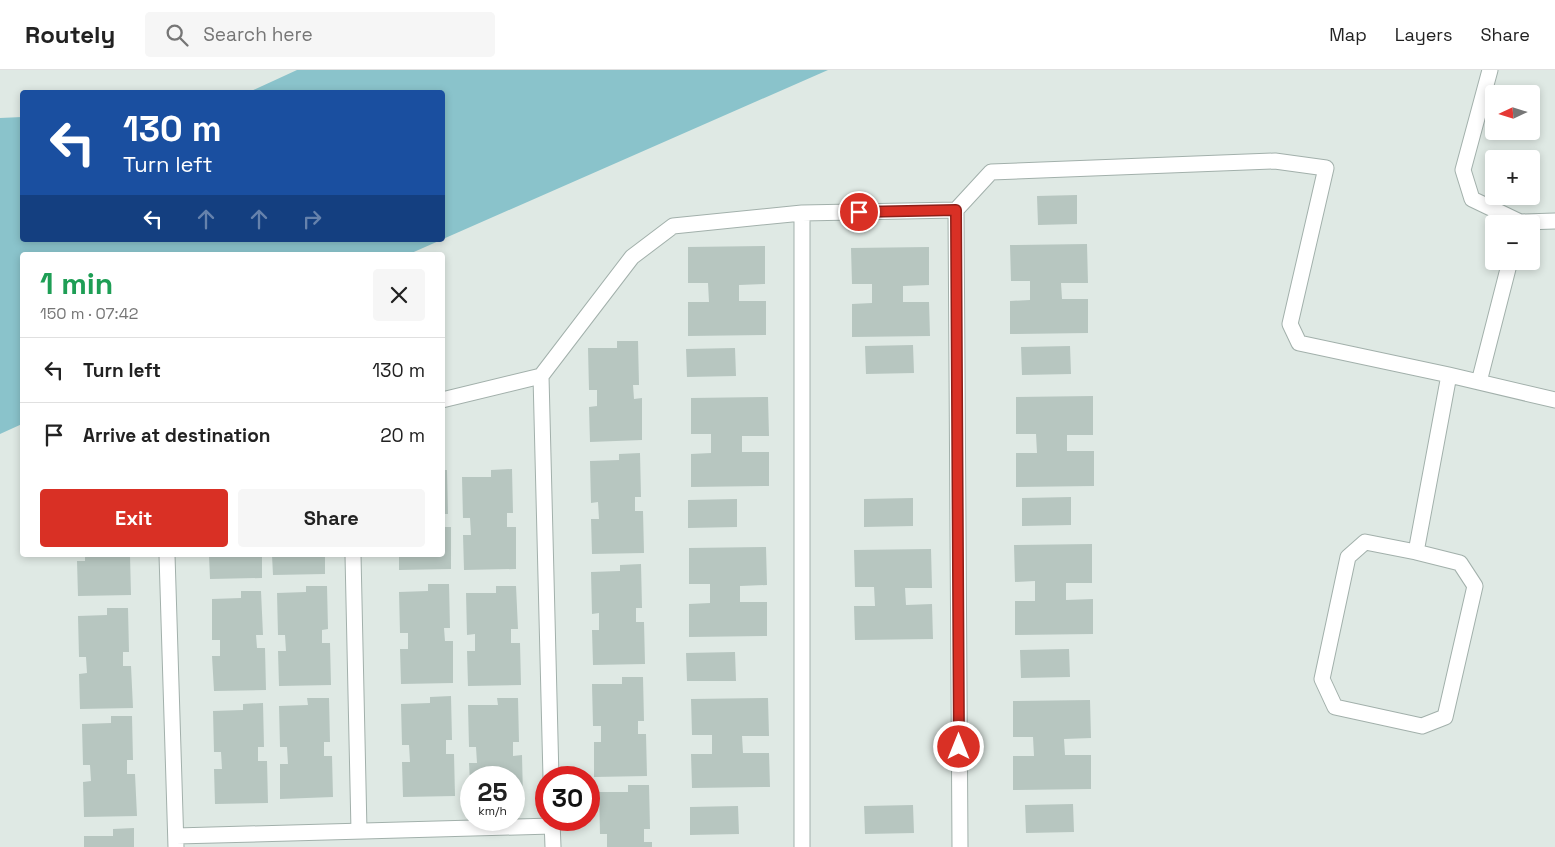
<!DOCTYPE html>
<html lang="en">
<head>
<meta charset="utf-8">
<style>
  :root { --surface:#fff; --page:#f6f6f6; --text:#222; --muted:#767676; --line:#e0e0e0; --accent:#d93025 }
  body { margin:0; font-family:"Space Grotesk",sans-serif; background:var(--page); color:var(--text); height:100vh; display:flex; flex-direction:column; font-size:19px; white-space:nowrap }
  * { box-sizing:border-box; margin:0 }
  p { font-size:16px; color:var(--muted) }
  .icon { flex:none; width:28px; height:28px; fill:none; stroke:currentColor; stroke-width:2; stroke-linecap:round; stroke-linejoin:round }
  .map { position:relative; flex:1; overflow:hidden }
  .details { position:absolute; left:20px; top:182px; width:425px; height:305px; display:flex; flex-direction:column; background:var(--surface); border-radius:5px; box-shadow:0 2px 8px #0003 }
  .details>* { flex:none }
  .banner { position:absolute; left:20px; top:20px; width:425px; height:152px; border-radius:5px; box-shadow:0 2px 8px #0003; background:#1a4fa0; color:#fff; overflow:hidden }
  .needle { width:32px; rotate:266deg }
  .buttons { position:absolute; left:1485px; top:15px; display:grid; gap:10px }
  .buttons a { display:grid; place-items:center; width:55px; height:55px; border-radius:5px; background:var(--surface); box-shadow:0 2px 8px #0003; font-size:25px }
  .speed { position:absolute; left:460px; top:696px; display:flex; gap:10px; font-size:25px; font-weight:700; text-align:center }
  .speed>* { display:grid; place-content:center; width:65px; height:65px; border-radius:50%; background:var(--surface); box-shadow:0 2px 8px #0003; line-height:1 }
  .speed small { font-size:12px; font-weight:400 }
  .speed .limit { border:8px solid #d22; background:#fff; color:#111 }
  .pin { position:absolute; display:grid; place-items:center; width:42px; height:42px; color:#fff; margin:-21px; border:2px solid #fff; border-radius:50%; box-shadow:0 1px 5px #0007 }
  .me { position:absolute; width:55px; margin:-28px; rotate:0deg; stroke-linejoin:round; filter:drop-shadow(0 0 4px #0008) }
  .turn { display:flex; align-items:center; gap:18px; height:105px; padding:0 20px; font-size:22px }
  .turn .icon { width:65px; height:65px; stroke-width:2.5 }
  .turn b { display:block; font-size:35px; line-height:42px }
  .lanes { display:flex; align-items:center; height:48px; padding:0 20px; background:#0003; justify-content:center; gap:25px; direction:ltr }
  .lanes .off { opacity:.35 }
  .round { display:grid; place-items:center; flex:none; width:52px; height:52px; border-radius:5px; background:var(--page) }
  .headline { display:flex; align-items:center; justify-content:space-between; height:85px; padding:0 20px }
  h1 { font-size:30px; font-weight:800; line-height:38px; color:#1e9e55 }
  .cta { display:flex; gap:10px; margin-top:auto; padding:10px 20px }
  .cta a { flex:1; height:58px; border-radius:5px; background:var(--accent); color:#fff; font-size:20px; font-weight:800; line-height:58px; text-align:center }
  .cta a+a { background:var(--page); color:var(--text) }
  ul { padding:0; list-style:none }
  li { display:flex; align-items:center; gap:15px; height:65px; padding:0 20px; border-top:1px solid var(--line) }
  li div { flex:1 }
  li b { display:block; font-size:19px }
  li em { font-style:normal }
  header { display:flex; align-items:center; gap:30px; box-sizing:border-box; height:70px; padding:0 25px; background:var(--surface); border-bottom:1px solid var(--line) }
  header strong { font-size:24px }
  nav { display:flex; gap:28px; margin-inline-start:auto; font-size:18px }
  .search { width:350px; height:45px; background:var(--page); display:flex; align-items:center; gap:12px; box-sizing:border-box; padding:0 18px; border-radius:5px; color:var(--muted); font-size:19px }
  .map>svg:first-child { display:block }
</style>
</head>
<body>
<header>
<strong>Routely</strong>
<div class="search"><svg class="icon" aria-label="search" viewBox="0 0 24 24"><circle cx="10" cy="10" r="6"/><path d="M15 15l6 6"/></svg>Search here</div>
<nav><a>Map</a><a>Layers</a><a>Share</a></nav>
</header>
<div class="map">
<svg width="1555" height="777" viewBox="0 0 1555 777">
  <rect width="100%" height="100%" fill="#dfe9e4"/>
  <path fill="#8ac3cb" d="M297,0H828L443,169L442,22H249Z
    M22,47V170H441L407,185H22V354L0,364V48Z"/>
  <path fill="#b7c6c0" d="M1077,125V154L1038,155L1037,126Z
    M1087,174L1088,213H1061L1062,229H1088V263L1010,264V231L1030,230V211H1011L1010,175Z
    M765,176V214L739,215V231H766V265L688,266V232H709L708,213H688V177Z
    M929,177V215L903,216V232H929L930,266L852,267V234L872,233V214H852L851,178Z
    M617,271H638L639,315H633L634,329L642,328V370L590,372L589,337L597,336V320H589L588,278H617Z
    M913,275L914,303L866,304L865,276Z
    M1070,276L1071,304L1022,305L1021,277Z
    M735,278L736,306L687,307L686,279Z
    M1093,326V365H1067V381H1094V416L1016,417V383H1037L1036,364H1016V327Z
    M768,327L769,366H742V382H769V416L691,417V384L711,383V364H691V328Z
    M640,383L641,427H635V441H643L644,483L592,484L591,449H599L598,432L591,433L590,391L619,390V384Z
    M512,399L513,443H507V457H516V499L464,500L463,465H471L470,448H463L462,407H491V400Z
    M442,400H447L448,444H442Z
    M1071,427V455L1022,456V428Z
    M913,428V456L864,457V429Z
    M737,429V457L688,458V430Z
    M442,457H451V499L399,500V485H442Z
    M1092,474V513H1066V530L1093,529V564L1015,565V531H1035V511L1015,512L1014,475Z
    M766,477L767,515L740,516V532H767V566L689,567V534L710,533V514H689V478Z
    M931,479L932,518H905L906,535L932,534L933,569L855,570L854,536H875L874,517H855L854,480Z
    M85,485H130L131,525L78,526L77,491H85Z
    M209,485H262V508L210,509Z
    M272,485H325V504L273,505Z
    M641,494L642,538H636V552H644L645,594L593,595L592,560H599V543L592,544L591,502L620,501V495Z
    M428,514H449L450,558H444L445,571H453V613L401,614L400,579H408V563H400L399,522L428,521Z
    M306,516H327L328,559L322,560V573H330L331,615L279,616L278,581H286L285,565H278L277,523L306,522Z
    M496,516H516L518,559H511V573H520L521,615L468,616L467,581H475V564L467,565L466,523H496Z
    M241,521H261L263,565H256L257,578H265L266,620L214,621L212,586H220V570H212V529L241,528Z
    M107,538H128L129,582H123V596H131L133,638L80,639L79,604L87,603L86,587H79L78,546L107,545Z
    M1069,579L1070,607L1021,608L1020,580Z
    M735,582L736,611H687L686,583Z
    M622,607H643L644,651H638V664H646L647,706L594,707V672H601V656H593L592,614H622Z
    M451,626L452,670H446V684H454L455,726L403,727L402,692H410L409,675H402L401,634L430,633V627Z
    M307,628H329L330,672H324V686H332L333,727L280,729V694H288L287,677H280L279,636L308,635Z
    M497,628H518L519,672H513V686L522,685L523,727H514V708H471V713H470L469,693H477L476,677H469L468,635H498Z
    M768,628L769,666H742L743,683H769L770,717L692,718L691,684H712V665H692L691,629Z
    M1090,630L1091,668L1064,669L1065,685H1091V719L1013,720V686H1034L1033,667H1013V631Z
    M263,633L264,677H258V691H267L268,733L215,734L214,699H222L221,682H214L213,641L243,640V634Z
    M111,646H132L133,690H127V704H135L137,746L84,747L83,712L91,711L90,695H83L82,654L111,653Z
    M628,715H649L650,759H644V772H652V777H607V764H600L599,722H628Z
    M1073,734L1074,762L1026,763L1025,735Z
    M913,735L914,763L865,764L864,736Z
    M738,736L739,764L690,765V737Z
    M134,758V777H84V766H113V759Z"/>
  <g fill="none" stroke-linecap="round" stroke-linejoin="round">
    <g stroke="#a2b0ab" stroke-width="17">
      <path id="street" d="M1490,0L1463,100L1472,129L1520,152L1555,151
        M802,143V777
        M1479,312L1510,191
        M442,330L541,306
        M1416,482L1460,493L1475,516L1445,647L1422,656L1335,637L1322,609L1348,487L1365,472L1416,482L1449,305
        M167,485L176,777
        M353,485L359,761
        M551,708L541,306L632,187L673,156L802,143L956,140
        M552,750L553,777
        M176,766L552,756
        M960,777L956,140L991,102L1275,91L1326,98L1290,254L1299,273L1449,305L1555,330"/>
    </g>
    <use href="#street" stroke="#fff" stroke-width="15"/>
  </g>
  <g fill="none" stroke-linecap="round" stroke-linejoin="round">
    <g stroke="#8d1f18" stroke-width="12">
      <path id="route" d="M859,142L956,140L959,677"/>
    </g>
    <use href="#route" stroke="#d93025" stroke-width="9"/>
  </g>
</svg>
<div class="buttons">
<a><svg class="needle" viewBox="-14 -14 28 28"><path d="M0-13l5 13h-10z" fill="#e53935"/><path d="M0 13l5-13h-10z" fill="#767676"/></svg></a>
<a>+</a>
<a>−</a>
</div>
<div class="speed"><div>25<small>km/h</small></div><div class="limit">30</div></div>
<div class="pin" style="left:859px;top:142px;background:#d93025"><svg class="icon" aria-label="arrive" viewBox="0 0 24 24"><path d="M6 21V4h12l-3 4 3 4H6"/></svg></div>
<svg class="me" style="left:959px;top:677px" viewBox="-20 -20 40 40"><circle r="17" fill="#d93025" stroke="#fff" stroke-width="3"/><path d="M0-11L8 9 0 5-8 9z" fill="#fff"/></svg>
<div class="banner">
<div class="turn"><svg class="icon" aria-label="left" viewBox="0 0 24 24"><path d="M17 20v-9H6M10 6l-5 5 5 5"/></svg><div><b>130 m</b>Turn left</div></div>
<div class="lanes"><svg class="icon" aria-label="left" viewBox="0 0 24 24"><path d="M17 20v-9H6M10 6l-5 5 5 5"/></svg><svg class="icon off" aria-label="ahead" viewBox="0 0 24 24"><path d="M12 20V5M6 11l6-6 6 6"/></svg><svg class="icon off" aria-label="ahead" viewBox="0 0 24 24"><path d="M12 20V5M6 11l6-6 6 6"/></svg><svg class="icon off" aria-label="right" viewBox="0 0 24 24"><path d="M7 20v-9h11M14 6l5 5-5 5"/></svg></div>
</div>
<section class="details">
<div class="headline"><div><h1>1 min</h1><p>150 m · 07:42</p></div><a class="round"><svg class="icon" aria-label="close" viewBox="0 0 24 24"><path d="M6 6l12 12M18 6L6 18"/></svg></a></div>
<ul>
<li><svg class="icon" aria-label="left" viewBox="0 0 24 24"><path d="M17 20v-9H6M10 6l-5 5 5 5"/></svg><div><b>Turn left</b></div><em>130 m</em></li>
<li><svg class="icon" aria-label="arrive" viewBox="0 0 24 24"><path d="M6 21V4h12l-3 4 3 4H6"/></svg><div><b>Arrive at destination</b></div><em>20 m</em></li>
</ul>
<div class="cta"><a>Exit</a><a>Share</a></div>
</section>
</div>
</body>
</html>
